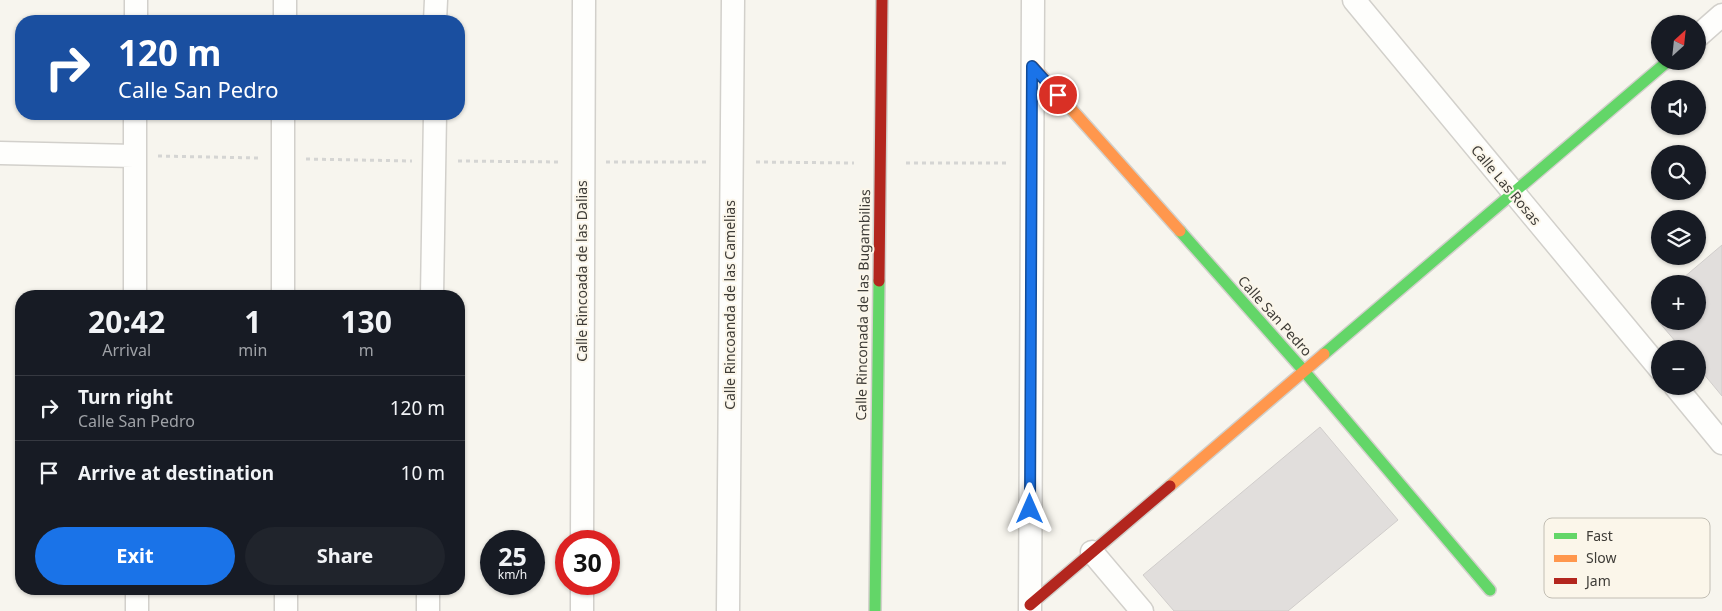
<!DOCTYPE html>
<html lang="en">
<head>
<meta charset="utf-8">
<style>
  :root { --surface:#171b24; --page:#20242c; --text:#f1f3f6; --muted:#9ea1a6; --line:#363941; --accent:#1a73e8 }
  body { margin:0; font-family:"Noto Sans",sans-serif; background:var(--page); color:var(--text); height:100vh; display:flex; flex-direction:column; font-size:19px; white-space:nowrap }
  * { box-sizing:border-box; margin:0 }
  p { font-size:16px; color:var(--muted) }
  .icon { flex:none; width:28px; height:28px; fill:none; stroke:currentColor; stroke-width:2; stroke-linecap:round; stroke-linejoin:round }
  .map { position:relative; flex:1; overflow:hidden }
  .sheet { position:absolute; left:15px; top:290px; width:450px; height:305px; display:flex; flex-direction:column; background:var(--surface); border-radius:20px; box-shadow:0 1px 4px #0004 }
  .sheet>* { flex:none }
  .banner { position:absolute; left:15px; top:15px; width:450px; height:105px; border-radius:20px; box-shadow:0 1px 4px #0004; background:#1a4fa0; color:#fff; overflow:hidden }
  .needle { width:32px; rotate:27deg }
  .buttons { position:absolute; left:1651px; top:15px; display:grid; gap:10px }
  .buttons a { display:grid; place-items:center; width:55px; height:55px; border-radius:50%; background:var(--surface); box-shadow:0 1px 4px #0004; font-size:25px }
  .speed { position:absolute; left:480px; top:530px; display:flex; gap:10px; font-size:25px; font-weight:700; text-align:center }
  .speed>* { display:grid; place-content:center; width:65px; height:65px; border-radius:50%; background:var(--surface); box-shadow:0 1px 4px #0004; line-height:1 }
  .speed small { font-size:12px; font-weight:400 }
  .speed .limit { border:8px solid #d22; background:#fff; color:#111 }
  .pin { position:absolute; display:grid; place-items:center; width:42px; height:42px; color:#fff; margin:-21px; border:2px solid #fff; border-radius:50%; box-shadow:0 1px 5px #0007 }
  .me { position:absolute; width:55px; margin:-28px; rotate:0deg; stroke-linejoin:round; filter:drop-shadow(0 0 4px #0008) }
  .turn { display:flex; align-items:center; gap:18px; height:105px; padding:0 20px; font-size:22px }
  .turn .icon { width:65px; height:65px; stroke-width:2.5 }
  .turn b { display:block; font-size:35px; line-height:42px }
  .eta { display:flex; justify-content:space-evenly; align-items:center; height:85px; text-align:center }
  .eta b { font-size:30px; font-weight:700; line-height:35px }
  .primary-button { display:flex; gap:10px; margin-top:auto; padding:10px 20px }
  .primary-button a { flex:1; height:58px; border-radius:30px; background:var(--accent); color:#fff; font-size:20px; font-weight:700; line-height:58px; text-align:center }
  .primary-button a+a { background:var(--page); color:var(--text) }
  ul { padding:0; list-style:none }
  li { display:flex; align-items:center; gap:15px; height:65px; padding:0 20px; border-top:1px solid var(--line) }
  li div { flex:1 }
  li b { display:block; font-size:19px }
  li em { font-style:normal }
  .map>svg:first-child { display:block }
</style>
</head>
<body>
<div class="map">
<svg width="1722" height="611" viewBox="0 0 1722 611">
  <rect width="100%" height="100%" fill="#f7f5ee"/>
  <path fill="#e1dedc" stroke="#d0cdcb" d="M1722,245V396L1698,367V349H1682L1658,321H1698V284H1676Z
    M1320,427L1398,520L1288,611H1174L1143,575Z"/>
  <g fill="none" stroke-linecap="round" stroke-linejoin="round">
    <g stroke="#d2d0cb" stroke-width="25">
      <path id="street" d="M1354,0L1660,369
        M136,21V0
        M285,21V0
        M435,21L436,0
        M1698,36L1722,15
        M135,114V296
        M283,114V296
        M0,153L134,156
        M432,296L435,114
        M1675,386L1722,443
        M582,541L584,0
        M1092,552L1142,611
        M137,589V611
        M286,589V611
        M428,611V589
        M582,611V584
        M728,611L733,0
        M1030,611L1033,0"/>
    </g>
    <g stroke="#d2d0cb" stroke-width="14">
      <path id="fast" d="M1180,231L1304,371L1490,590
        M1324,354L1668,61
        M875,611L879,281"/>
    </g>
    <g stroke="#d2d0cb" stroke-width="14">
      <path id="slow" d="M1033,66L1180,231
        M1170,486L1324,354"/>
    </g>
    <g stroke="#d2d0cb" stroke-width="14">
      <path id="jam" d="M879,281L882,0
        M1030,605L1170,486"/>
    </g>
    <path stroke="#d5d5d3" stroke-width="3" stroke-dasharray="4 4" stroke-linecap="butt" d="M158,156L259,158
      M306,159L412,161
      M458,161L559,162
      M606,162H709
      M756,162L854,163
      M906,163H1009"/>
    <use href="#street" stroke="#fefefc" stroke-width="22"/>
    <use href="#fast" stroke="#63d668" stroke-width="11"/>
    <use href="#slow" stroke="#ff974d" stroke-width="11"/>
    <use href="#jam" stroke="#b3261e" stroke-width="11"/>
  </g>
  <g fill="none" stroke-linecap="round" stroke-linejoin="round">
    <g stroke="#114b97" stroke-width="12">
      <path id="route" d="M1030,509L1032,66L1058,95"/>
    </g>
    <use href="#route" stroke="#1a73e8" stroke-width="9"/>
  </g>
  <g text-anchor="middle" stroke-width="4" stroke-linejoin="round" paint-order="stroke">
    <g font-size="14" fill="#3e3c37" stroke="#fbf6ea">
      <text transform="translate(1506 185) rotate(50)" y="5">Calle Las Rosas</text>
      <text transform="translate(582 271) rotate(-90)" y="5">Calle Rincoada de las Dalias</text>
      <text transform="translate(730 305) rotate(-90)" y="5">Calle Rincoanda de las Camelias</text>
      <text transform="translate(863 305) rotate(-89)" y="5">Calle Rinconada de las Bugambilias</text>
      <text transform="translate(1275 316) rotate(48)" y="5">Calle San Pedro</text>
    </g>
  </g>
  <rect x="1544" y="518" width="166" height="80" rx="8" fill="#fbf6ea" stroke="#c2beb4" stroke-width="1"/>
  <rect x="1554" y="533" width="23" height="6" fill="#63d668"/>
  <rect x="1554" y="555" width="23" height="7" fill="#ff974d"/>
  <rect x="1554" y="578" width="23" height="6" fill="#b3261e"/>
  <g font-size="14" fill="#3e3c37">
    <text x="1586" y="541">Fast</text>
    <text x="1586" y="563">Slow</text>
    <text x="1586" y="586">Jam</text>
  </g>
</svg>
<div class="buttons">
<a><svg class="needle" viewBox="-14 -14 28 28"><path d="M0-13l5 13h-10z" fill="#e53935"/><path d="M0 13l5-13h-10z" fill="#9ea1a6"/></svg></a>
<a><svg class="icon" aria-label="sound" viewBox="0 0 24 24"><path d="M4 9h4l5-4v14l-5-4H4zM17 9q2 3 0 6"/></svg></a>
<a><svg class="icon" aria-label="search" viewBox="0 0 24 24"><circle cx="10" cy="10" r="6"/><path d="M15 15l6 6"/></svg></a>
<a><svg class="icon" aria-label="layers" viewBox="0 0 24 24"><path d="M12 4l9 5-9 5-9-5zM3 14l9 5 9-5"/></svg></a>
<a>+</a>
<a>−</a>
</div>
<div class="speed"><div>25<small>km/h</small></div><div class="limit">30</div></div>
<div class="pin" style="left:1058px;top:95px;background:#d93025"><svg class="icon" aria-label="arrive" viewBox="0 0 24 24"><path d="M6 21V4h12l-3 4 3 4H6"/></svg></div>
<svg class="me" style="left:1030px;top:509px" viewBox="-20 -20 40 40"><path d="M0-17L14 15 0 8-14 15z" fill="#1a73e8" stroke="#fff" stroke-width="4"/></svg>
<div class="banner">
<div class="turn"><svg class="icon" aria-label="right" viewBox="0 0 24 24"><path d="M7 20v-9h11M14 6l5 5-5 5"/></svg><div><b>120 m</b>Calle San Pedro</div></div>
</div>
<section class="sheet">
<div class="eta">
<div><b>20:42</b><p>Arrival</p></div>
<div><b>1</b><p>min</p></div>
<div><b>130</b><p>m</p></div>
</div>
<ul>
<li><svg class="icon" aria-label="right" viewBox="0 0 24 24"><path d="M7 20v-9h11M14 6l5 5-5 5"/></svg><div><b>Turn right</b><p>Calle San Pedro</p></div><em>120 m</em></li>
<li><svg class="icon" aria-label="arrive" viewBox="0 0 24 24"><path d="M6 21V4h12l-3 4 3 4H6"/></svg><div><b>Arrive at destination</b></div><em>10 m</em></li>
</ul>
<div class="primary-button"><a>Exit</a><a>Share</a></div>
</section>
</div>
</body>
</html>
